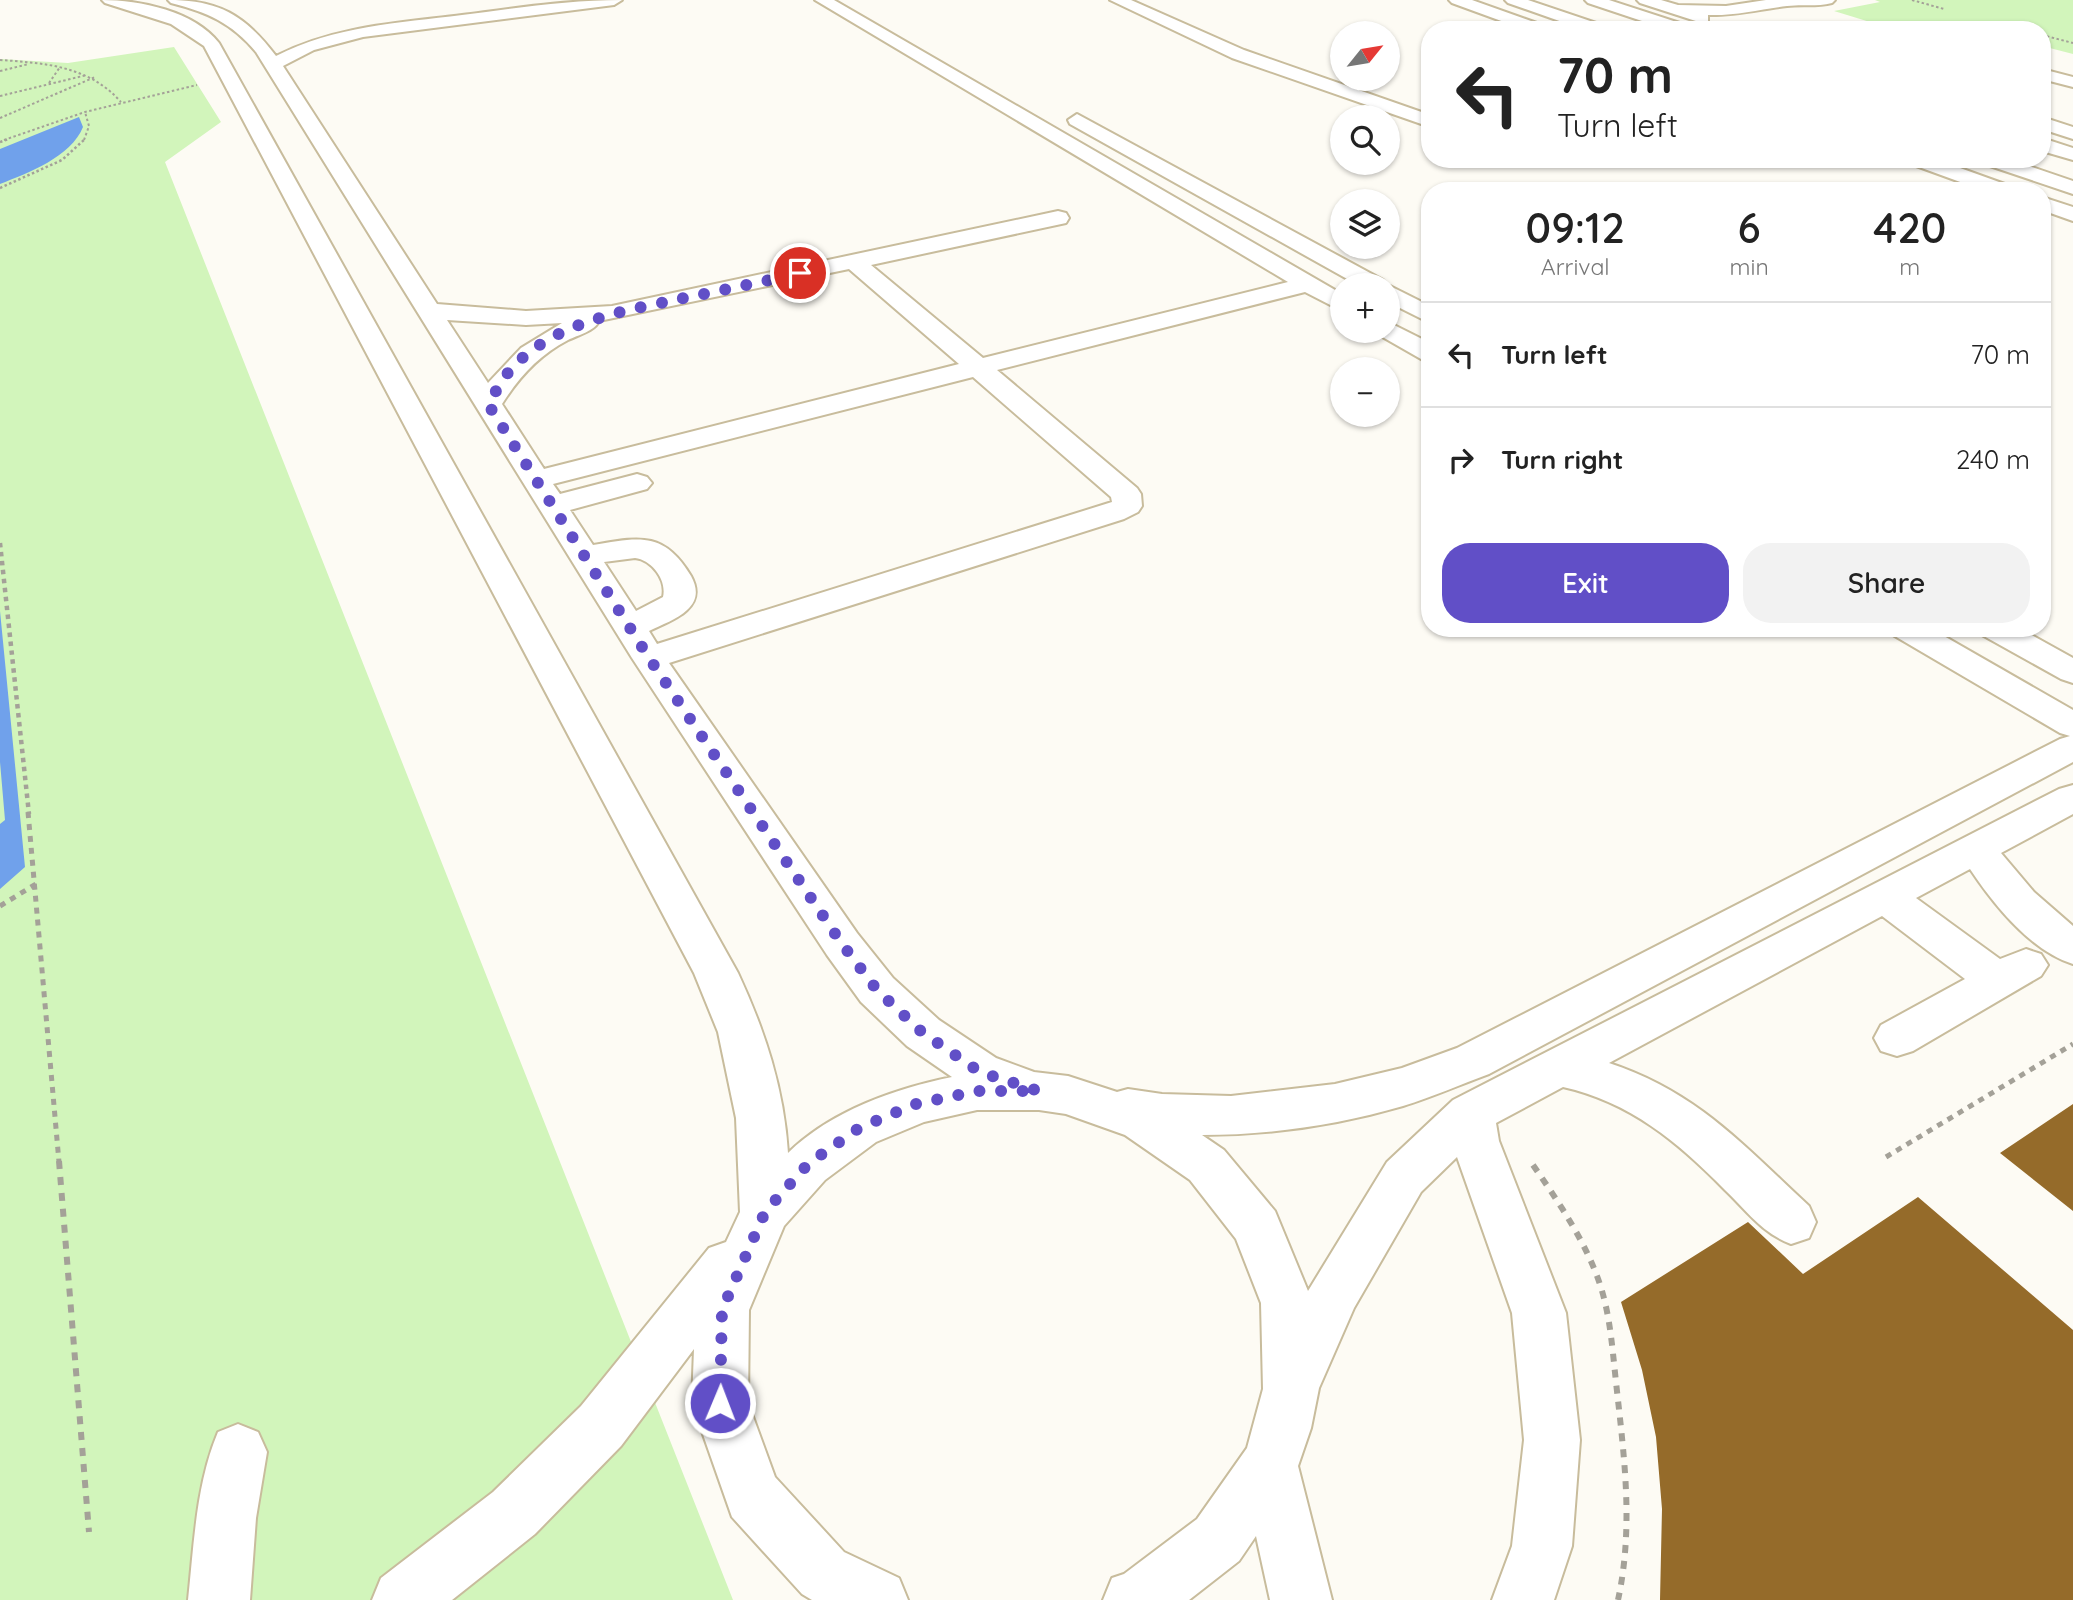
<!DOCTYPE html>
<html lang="en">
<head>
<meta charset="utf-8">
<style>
  :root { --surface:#fff; --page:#f2f2f2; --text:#222; --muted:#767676; --line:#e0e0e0; --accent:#614fc7 }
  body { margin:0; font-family:Quicksand,sans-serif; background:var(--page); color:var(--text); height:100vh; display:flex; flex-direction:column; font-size:26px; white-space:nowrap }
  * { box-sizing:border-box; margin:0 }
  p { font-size:23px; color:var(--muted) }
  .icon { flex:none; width:38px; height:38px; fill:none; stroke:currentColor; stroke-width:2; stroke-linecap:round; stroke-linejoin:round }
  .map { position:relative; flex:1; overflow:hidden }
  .details { position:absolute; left:1421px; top:182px; width:630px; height:455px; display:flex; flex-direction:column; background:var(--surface); border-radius:28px; box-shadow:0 2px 5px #0004 }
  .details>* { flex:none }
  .top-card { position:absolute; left:1421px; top:21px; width:630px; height:147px; border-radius:28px; box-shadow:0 2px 5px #0004; background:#fff; color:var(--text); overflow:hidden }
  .needle { width:46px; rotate:60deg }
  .controls { position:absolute; left:1330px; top:21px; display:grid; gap:14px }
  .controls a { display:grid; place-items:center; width:70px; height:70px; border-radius:50%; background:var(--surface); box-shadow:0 2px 5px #0004; font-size:35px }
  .pin { position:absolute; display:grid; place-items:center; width:60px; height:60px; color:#fff; margin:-30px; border:4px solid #fff; border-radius:50%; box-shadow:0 2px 7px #0007 }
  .me { position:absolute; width:77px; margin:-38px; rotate:1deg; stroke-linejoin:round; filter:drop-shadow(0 0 5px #0008) }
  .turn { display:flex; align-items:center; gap:24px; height:147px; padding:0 21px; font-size:32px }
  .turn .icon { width:91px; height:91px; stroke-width:2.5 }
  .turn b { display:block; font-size:49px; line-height:60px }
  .eta { display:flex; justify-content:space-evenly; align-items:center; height:119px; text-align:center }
  .eta b { font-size:42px; font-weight:600; line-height:49px }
  .cta { display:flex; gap:14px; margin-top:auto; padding:14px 21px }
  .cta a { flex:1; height:80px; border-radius:28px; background:var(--accent); color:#fff; font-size:28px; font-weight:600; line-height:80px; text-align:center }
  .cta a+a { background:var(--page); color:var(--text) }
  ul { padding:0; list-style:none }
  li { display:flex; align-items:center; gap:21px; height:105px; padding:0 21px; border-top:2px solid var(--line) }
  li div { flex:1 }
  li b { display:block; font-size:26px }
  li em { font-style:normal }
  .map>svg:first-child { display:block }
</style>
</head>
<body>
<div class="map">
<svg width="2073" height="1600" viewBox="0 0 2073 1600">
  <rect width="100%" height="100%" fill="#fdfbf4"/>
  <path fill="#d2f5bb" d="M1875,0H2073V54L2042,46V30H1896L1834,11L1880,2Z
    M174,47L221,122L165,162L733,1600H0V59L68,63Z"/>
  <path fill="#70a1eb" d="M79,117L83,127C71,157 28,173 0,184V149Z
    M0,611L25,867L0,889V824L5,820L0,762Z"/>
  <path fill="#956b2a" d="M2073,1104V1211L2000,1153Z
    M1918,1197L2073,1330V1600H1660L1662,1509L1656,1437L1642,1370L1621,1302L1748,1222L1803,1274Z"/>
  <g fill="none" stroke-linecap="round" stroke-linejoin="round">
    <g stroke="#c8bc9c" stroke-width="4">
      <path id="minor" d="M102,0C140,0 194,11 219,43L738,973C765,1031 784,1089 788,1153C831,1111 894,1089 952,1077L907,1046L861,1002L827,955L632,658L256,52C232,23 207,12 171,3L168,0C219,0 245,15 276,56C334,26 399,23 462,15C516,8 568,0 622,0L614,5L363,37L314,50L283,66L437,304L526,311L612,306L1058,211L1066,213L1069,218L1066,223L871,265L983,358L1288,282L815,0H834L1342,294V311L1305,292L997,370L1137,488L1141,494L1142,506L1138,512L1124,519L669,663L857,933L893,978L939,1020L996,1058L1034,1072L1068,1076L1117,1092L1128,1089L1162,1094L1231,1096L1335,1084L1402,1068L1457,1048L2060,739L2070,736L2060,733L1893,635L1888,628H1930L2073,710V762L1489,1074C1461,1084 1433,1097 1403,1106C1338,1125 1270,1135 1202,1135L1224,1150L1275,1211L1308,1291L1387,1162L1453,1100L2059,789L2073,785V814L2001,853L2034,892L2073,926V964C2031,951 1994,905 1970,869L1916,898L2000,959L2026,949L2041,954L2048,965L2041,976L1913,1051L1897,1056L1881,1051L1874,1038L1881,1025L1965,979L1882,916L1609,1063C1697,1092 1743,1145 1809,1206L1816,1222L1809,1238L1791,1244C1763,1234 1746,1210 1725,1190C1678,1142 1630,1102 1563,1087L1496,1123L1499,1141L1566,1313L1580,1440L1572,1546L1554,1600H1492L1512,1546L1524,1440L1512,1313L1457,1157L1421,1192L1354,1308L1319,1388L1311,1428L1298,1466L1332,1600H1270L1256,1536L1239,1561L1189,1600H1103L1112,1578L1124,1574L1197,1519L1247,1448L1263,1389L1261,1303L1236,1239L1190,1180L1125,1135L1066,1114L1039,1110H977L924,1122L876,1142L825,1180L784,1226L749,1310L748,1403L775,1477L844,1552L899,1578L908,1600H812L802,1594L732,1517L692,1403L694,1349L621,1446L535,1534L452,1600H372L381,1578L493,1492L581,1406L709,1248L726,1242L740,1212L736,1118L718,1032L694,973L204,46L171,24L105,3ZM849,269L959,364L544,469L502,404C519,377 539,355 568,340C578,335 595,331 599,321ZM447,320L526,325L562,323L521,348L488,383ZM973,377L1111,497L1112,502L657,644L649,631C661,625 678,619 687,610C698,600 698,589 691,576C664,531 640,537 593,545L570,510L647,489L652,483L647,477L637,474L560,494L553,484ZM635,558C652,560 667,580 663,597L636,611L604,562Z
        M1110,0H1131L1244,50L1430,115V127L1232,58Z
        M1449,0H1472L1548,27L1550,30H1526L1452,3Z
        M1637,0H1661L1678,5L1726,6L1766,0H1835L1832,3C1816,7 1803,4 1787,6C1761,9 1735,16 1708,15V21L1702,23L1640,3Z
        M2042,69L2073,77V87L2042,79Z
        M1077,114L1383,280L1387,285H1388L1430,306V323L1388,302V285H1358L1070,124L1068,120Z
        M2042,117L2073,127V139L2042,129Z
        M1905,159H1935L2013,187L2016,191H1985L1908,163Z
        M2042,197L2073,207V221L2042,210Z
        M1388,322L1430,343V362L1421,359L1379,335L1376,331H1388Z
        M1977,628H2019L2073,658V683L2061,679L1982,635Z
        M238,1424L258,1432L267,1452L256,1518L250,1600H188C194,1544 196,1484 218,1432Z"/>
    </g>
    <g stroke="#c8bc9c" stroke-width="4">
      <path id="major" d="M1505,0H1528L1608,27L1610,30H1585L1508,3Z
        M1585,0H1609L1692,27L1694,30H1669L1588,3Z
        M2042,138L2073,148V160L2042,151Z
        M1978,159H2008L2073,181V194L1981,163Z"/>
    </g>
    <path stroke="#a4a198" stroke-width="2" stroke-dasharray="2.5 2.5" stroke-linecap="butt" d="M1912,0L1944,9
      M2013,27L2024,30
      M2042,35L2073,43
      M0,60C45,63 89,66 121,102
      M0,71L29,64
      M49,83L60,67
      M0,96L87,75
      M0,118L95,77
      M4,140L85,112L197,85
      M84,140L89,126L85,112"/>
    <path stroke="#a4a198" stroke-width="2.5" stroke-dasharray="2.5 2.5" stroke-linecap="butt" d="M0,142L9,139
      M0,188L62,160L85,139"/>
    <path stroke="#a4a198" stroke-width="4.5" stroke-dasharray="4.5 4.5" stroke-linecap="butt" d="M0,543L29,814"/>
    <path stroke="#a4a198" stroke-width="5" stroke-dasharray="6 6" stroke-linecap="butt" d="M28,812L59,1162
      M0,906L36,884
      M1886,1157L2073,1044"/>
    <path stroke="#a4a198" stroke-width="6" stroke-dasharray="8 8" stroke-linecap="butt" d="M59,1161L89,1532
      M1533,1165C1557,1200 1582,1236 1597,1276C1610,1310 1612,1346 1616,1382C1624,1456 1634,1526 1618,1600"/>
    <use href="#minor" fill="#fff" fill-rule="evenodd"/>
    <use href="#major" fill="#fff" fill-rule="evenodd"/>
  </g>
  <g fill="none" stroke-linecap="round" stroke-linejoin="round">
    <path stroke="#614fc7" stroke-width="12" stroke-dasharray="0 21.6" d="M720,1403L722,1310L765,1212L808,1164L859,1128L916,1104L977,1091H1039L980,1072L923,1033L877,990L842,944L649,658L488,404C496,392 502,379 512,368C556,321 625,311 684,298C723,290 762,282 800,273"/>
  </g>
</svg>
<div class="controls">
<a><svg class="needle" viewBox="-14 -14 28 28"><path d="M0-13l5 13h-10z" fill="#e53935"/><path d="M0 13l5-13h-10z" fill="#767676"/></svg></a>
<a><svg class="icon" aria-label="search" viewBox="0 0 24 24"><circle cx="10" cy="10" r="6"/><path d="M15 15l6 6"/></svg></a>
<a><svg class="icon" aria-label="layers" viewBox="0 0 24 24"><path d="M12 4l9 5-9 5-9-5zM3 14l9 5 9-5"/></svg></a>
<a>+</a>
<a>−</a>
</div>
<div class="pin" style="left:800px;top:273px;background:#d93025"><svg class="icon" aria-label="arrive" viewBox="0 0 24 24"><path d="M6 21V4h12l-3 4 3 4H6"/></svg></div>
<svg class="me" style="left:720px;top:1403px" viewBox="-20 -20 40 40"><circle r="17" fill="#614fc7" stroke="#fff" stroke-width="3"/><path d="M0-11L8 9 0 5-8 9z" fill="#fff"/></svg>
<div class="top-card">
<div class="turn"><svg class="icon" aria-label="left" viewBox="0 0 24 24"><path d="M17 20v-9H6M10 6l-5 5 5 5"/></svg><div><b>70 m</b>Turn left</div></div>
</div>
<section class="details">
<div class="eta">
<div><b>09:12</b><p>Arrival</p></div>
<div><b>6</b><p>min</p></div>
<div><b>420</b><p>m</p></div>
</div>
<ul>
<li><svg class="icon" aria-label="left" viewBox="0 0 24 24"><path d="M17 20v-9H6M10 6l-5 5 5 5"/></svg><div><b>Turn left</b></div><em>70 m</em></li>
<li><svg class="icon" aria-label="right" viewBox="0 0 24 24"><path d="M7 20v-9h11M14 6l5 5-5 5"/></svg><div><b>Turn right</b></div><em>240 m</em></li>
</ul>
<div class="cta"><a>Exit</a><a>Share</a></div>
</section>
</div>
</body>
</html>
